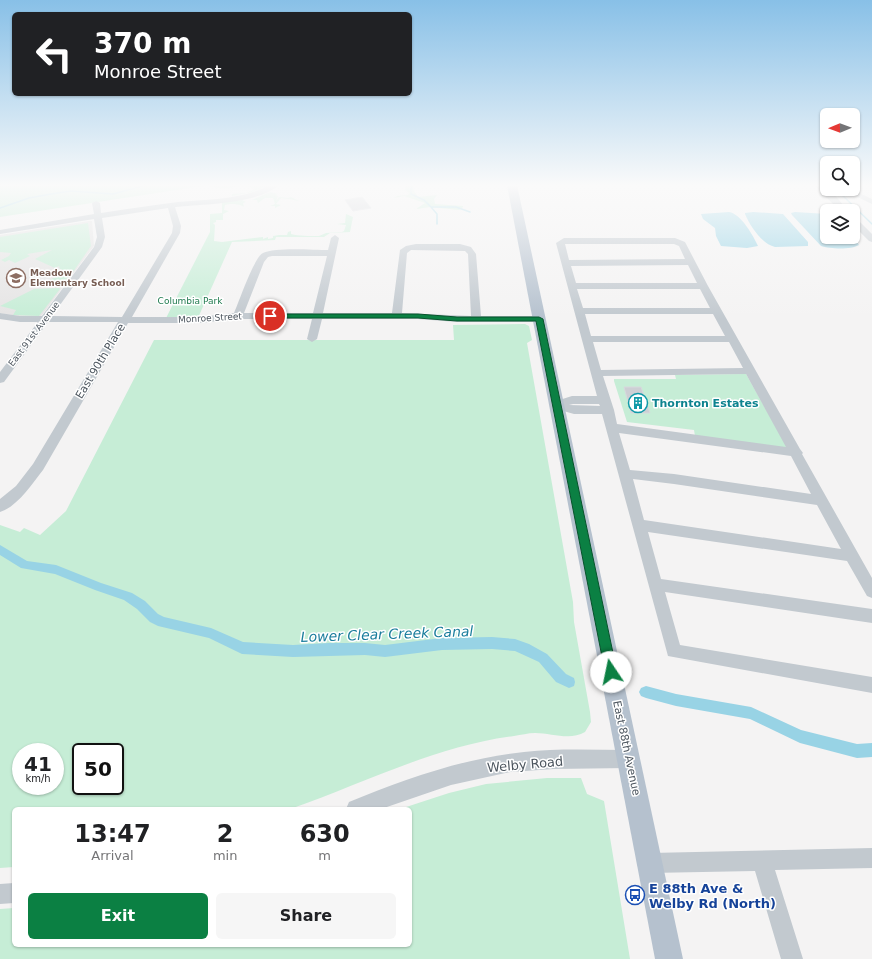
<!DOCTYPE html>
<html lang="en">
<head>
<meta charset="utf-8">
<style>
  :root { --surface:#fff; --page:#f6f6f6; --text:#202124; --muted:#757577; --accent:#0b8043 }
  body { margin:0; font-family:"DejaVu Sans",sans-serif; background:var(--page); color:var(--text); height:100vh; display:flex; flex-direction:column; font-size:15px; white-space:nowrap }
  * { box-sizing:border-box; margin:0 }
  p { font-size:13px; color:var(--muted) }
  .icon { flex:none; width:22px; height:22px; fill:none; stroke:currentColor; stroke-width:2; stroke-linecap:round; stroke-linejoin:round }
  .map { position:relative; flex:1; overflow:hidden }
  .details { position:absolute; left:12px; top:807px; width:400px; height:140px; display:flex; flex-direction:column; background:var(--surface); border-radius:6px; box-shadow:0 1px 3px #0004 }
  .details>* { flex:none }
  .hud { position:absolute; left:12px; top:12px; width:400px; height:84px; border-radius:6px; box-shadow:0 1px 3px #0004; background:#202124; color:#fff; overflow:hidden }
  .needle { width:26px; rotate:269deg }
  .fabs { position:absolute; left:820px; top:108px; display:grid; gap:8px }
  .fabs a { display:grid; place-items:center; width:40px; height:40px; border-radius:6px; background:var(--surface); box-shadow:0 1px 3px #0004; font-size:20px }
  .speed { position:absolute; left:12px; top:743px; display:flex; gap:8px; font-size:20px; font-weight:700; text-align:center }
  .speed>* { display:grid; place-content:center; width:52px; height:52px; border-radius:50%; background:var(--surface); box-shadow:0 1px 3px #0004; line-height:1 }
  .speed small { font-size:10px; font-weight:400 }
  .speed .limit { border:2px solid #111; border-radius:6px; background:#fff; color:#111 }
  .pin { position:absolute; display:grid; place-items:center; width:34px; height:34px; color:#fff; margin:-17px; border:2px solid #fff; border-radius:50%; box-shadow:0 1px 4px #0007 }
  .me { position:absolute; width:44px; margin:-22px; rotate:349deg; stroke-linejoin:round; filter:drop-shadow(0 0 3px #0008) }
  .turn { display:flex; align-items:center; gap:14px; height:84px; padding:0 16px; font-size:18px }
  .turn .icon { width:52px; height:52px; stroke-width:2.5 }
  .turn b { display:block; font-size:28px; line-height:34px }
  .eta { display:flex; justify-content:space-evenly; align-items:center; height:68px; text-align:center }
  .eta b { font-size:24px; font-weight:700; line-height:28px }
  .button { display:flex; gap:8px; margin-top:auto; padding:8px 16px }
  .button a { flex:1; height:46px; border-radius:6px; background:var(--accent); color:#fff; font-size:16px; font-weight:700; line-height:46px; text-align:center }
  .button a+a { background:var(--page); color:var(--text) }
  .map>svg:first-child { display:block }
</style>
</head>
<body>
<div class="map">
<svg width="872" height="959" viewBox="0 0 872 959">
  <rect width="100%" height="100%" fill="#f4f3f3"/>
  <path fill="#e5e4e4" d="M89,221H92L94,246L42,315L40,317H25L0,313V235Z"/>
  <path fill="#c6edd6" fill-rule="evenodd" d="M0,185H269L252,192L232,196V194L246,193L255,189C241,182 232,190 219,188C216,188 212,186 209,185L0,217Z
    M405,185H413L414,191L418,197L437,195L434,199L435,204L463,206V207L459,210L430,207L416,209L425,203L404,196L394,198L397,196L408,195L409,193L405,190Z
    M270,192L278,194L275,195L278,196L276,201L279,197L288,198L291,197L299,201L289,199L290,198L288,199L281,198L276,204L281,205L275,208V206H270L275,204L273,198H265L258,203L257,200H252Z
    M242,200L246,202L243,203L244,207C241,204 231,203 225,205L224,210L229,211L223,214V220H216V222L213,223L215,225L214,241L222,242L263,237V239L268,237V239L273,238V236L279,235H287L288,232L291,231V234C299,236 310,236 319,236L326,233L342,232L344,231L346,225L337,224L345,223L346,214L353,217L350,232L330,233L324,237H276L275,240L232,242L197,320H165L210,232V214L222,213V202Z
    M88,223L91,246L73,272H66L60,269L59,266L55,268L35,259L52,250L27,254L30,256L15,263L9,260L5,262L1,260L9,256L11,253L0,252V237Z
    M64,273L70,274L61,286L36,287L34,286H37Z
    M59,288L60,289L39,316L13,315L16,310L0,306L34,289Z
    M525,324L529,326L532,340L527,343L573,602L574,622L590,712L591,722L585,732C570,741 552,733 535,733C528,733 521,735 514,736C435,746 365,783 290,809H14V867L0,868V525L20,532L24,528L40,535L66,511L154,340H454L453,325ZM21,752H55V786H21ZM81,752H115V786H81Z
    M743,374H746L787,447L784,448L695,436L694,430L627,422L614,381V379H676L675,375Z
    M547,778H581L587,794L604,801L630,959H0V909L14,908V945H410V809H400L449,793L486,784Z"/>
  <path fill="#98d3e5" d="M729,212C741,214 753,235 758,246L747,248L721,246L716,236L715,228L703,219L701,214Z
    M753,212L783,214L808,242V246L775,247C762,244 750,226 745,214V213Z
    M795,212L827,214V237H853L859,245C851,250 830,249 821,246L792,215L791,213Z"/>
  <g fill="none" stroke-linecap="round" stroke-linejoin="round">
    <path stroke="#98d3e5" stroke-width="1.5" d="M411,185V194L424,200L431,207H456L470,212
      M836,189L872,224
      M431,207L437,214V224
      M0,208L29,198L51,194L71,191L113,194L146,185"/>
    <path fill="#98d3e5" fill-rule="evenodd" d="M0,545L27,561L56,565L101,583L132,593L145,601L158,614L164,617L211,628L243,642L293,645L329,643H365L385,645L442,638L492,637L515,639L529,644L547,654L566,674L574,678L575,682L574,686L569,688L556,682L539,662L515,651L492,649L442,650L385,657L365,655L293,657L242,654L209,638L158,626L150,622L137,609L124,600L95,590L55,574L21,568L0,555Z
      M646,686L676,694L751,707L801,730L857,744L872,743V757L857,758L800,743L750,719L676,706L646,698L641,696L639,692L641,688Z"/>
  </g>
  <path fill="#cdcfd4" stroke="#d7d9dd" d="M362,197L371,208L353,211L345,200Z
    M624,387H641L650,413H631Z"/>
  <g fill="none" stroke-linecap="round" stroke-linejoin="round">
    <path fill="#c2c9cf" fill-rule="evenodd" d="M269,185H279C259,204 202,204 175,207L181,226L180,233L132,317H199L234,313C239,302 254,257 263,253C275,247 313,250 328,250L331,238L335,235L339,238L323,313H392L400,250L406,246L416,244H460L471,247L476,254L481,316H539L544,319L539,322H457L418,319H322L317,339L312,342L307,339L312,319H238L199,323H128L43,470C32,484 17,507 0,512V499L16,486L33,464L118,322H48L4,382L0,383V372L38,322H20L0,319V313L20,316H42L94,247L97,237L94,219L0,234V230L94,214L92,203L96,201L100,203L101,213C127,209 153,205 178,202C209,199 242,200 269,185ZM168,208L173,226L172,233L122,317L52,316L102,247L105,237L102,218ZM411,250L465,251L468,254L471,316L402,313L407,253ZM272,256H327L313,313H244L264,262L268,257Z
      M814,185C829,185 839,200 848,211H840Z
      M841,189H851L872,199V204Z
      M853,218H856L872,234V242L869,241L853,225Z
      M564,238H675L685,242L708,286L800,449L803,453L802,454L872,578V598L867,596L847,561L648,532L661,579L872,609V623L665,592L680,645L872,677V693L668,656L602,414H574L553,408L551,405L553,402L572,396H597L556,243ZM565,244H674L679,246L685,259L569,260ZM688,265L697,283H576L571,266ZM577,289H700L710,308H583ZM585,314H713L725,336H591ZM593,342H729L743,368L601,370ZM746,374L786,447L617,424L614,410L603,376ZM573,404H599L600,406L569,405ZM619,433L791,456L811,494L674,474L630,470ZM633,479L674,484L817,505L841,549L644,520Z
      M628,750L634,753L637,759L634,765L628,768L554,769L510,772L451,785L381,809H346L349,802C405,779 464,758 524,752C559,748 594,750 628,750Z
      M872,848V868L775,870L803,959H781L755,871L650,873L643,870L640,863L643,856L650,853Z
      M14,883V903L0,904V884Z"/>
    <path fill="#b5c1ce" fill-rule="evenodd" d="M507,185H517L683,959H655Z"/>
  </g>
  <linearGradient id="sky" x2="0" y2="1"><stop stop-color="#88c0e7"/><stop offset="0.58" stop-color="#fafafa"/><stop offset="1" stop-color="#fafafa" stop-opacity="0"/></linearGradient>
  <rect width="872" height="319" fill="url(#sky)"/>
  <path fill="#0b8043" stroke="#07532c" d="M418,314L457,317H539L543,319L617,672L615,675L611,677L607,675L605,672L536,321H457L418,318H270L266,316L270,314Z"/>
  <defs>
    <g id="school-ring" transform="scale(1)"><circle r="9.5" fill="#fff" stroke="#8d6e63" stroke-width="1.5"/><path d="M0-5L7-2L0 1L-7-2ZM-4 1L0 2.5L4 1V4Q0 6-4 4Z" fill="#8d6e63"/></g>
    <g id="building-ring" transform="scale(1)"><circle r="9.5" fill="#fff" stroke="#0f9aa8" stroke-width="1.5"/><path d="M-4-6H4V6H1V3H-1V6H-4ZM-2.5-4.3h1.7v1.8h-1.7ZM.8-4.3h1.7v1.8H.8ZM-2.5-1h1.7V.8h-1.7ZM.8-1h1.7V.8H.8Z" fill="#0f9aa8"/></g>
    <g id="bus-ring" transform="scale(1)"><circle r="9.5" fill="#fff" stroke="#1a4fb4" stroke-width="1.5"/><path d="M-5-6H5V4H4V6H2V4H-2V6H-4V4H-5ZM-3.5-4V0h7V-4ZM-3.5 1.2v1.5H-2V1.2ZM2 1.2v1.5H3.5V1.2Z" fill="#1a4fb4"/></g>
  </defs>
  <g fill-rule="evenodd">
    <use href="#school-ring" x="16" y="278"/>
    <use href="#building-ring" x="638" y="403"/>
    <use href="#bus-ring" x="635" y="895"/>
  </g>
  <g text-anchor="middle" stroke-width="3" stroke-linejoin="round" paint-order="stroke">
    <g font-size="9" font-weight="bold" fill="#785e54" stroke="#fff" text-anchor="start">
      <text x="30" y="276">Meadow<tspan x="30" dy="10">Elementary School</tspan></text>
    </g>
    <g font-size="9" fill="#217b50" stroke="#fff">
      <text x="190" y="304">Columbia Park</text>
    </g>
    <g font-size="9" fill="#4c555e" stroke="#fff">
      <text transform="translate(210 318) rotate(-3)" y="3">Monroe Street</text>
      <text transform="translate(34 334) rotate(-53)" y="3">East 91st Avenue</text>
    </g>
    <g font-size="11" fill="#4c555e" stroke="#fff">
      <text transform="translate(100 361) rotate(-59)" y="4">East 90th Place</text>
      <text transform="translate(627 748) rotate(78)" y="4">East 88th Avenue</text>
    </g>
    <g font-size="11" font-weight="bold" fill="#0d838f" stroke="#fff" text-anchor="start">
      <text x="652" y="407">Thornton Estates</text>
    </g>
    <g font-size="13" fill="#4c555e" stroke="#fff">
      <text transform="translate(525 764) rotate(-5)" y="5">Welby Road</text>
    </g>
    <g font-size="13" font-weight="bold" fill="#164399" stroke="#fff" text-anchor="start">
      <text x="649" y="893">E 88th Ave &amp;<tspan x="649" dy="15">Welby Rd (North)</tspan></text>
    </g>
    <g font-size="14" font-style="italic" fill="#1a7d9c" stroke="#fff">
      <text transform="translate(387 634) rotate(-2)" y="5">Lower Clear Creek Canal</text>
    </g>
  </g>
</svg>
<div class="fabs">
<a><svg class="needle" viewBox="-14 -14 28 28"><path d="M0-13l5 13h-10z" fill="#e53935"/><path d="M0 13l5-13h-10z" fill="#757577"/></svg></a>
<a><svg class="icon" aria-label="search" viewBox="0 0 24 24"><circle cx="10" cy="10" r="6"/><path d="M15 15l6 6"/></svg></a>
<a><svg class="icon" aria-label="layers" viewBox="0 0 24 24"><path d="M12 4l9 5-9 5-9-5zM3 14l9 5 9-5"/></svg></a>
</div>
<div class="speed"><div>41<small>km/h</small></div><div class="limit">50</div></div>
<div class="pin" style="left:270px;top:316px;background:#d93025"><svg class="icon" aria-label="arrive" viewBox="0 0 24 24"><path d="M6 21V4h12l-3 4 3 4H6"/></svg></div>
<svg class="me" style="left:611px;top:672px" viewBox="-20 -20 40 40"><circle r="19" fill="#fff"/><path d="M0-13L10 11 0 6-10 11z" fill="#0b8043"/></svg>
<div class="hud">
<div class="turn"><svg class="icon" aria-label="left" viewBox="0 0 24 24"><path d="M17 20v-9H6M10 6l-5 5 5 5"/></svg><div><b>370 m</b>Monroe Street</div></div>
</div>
<section class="details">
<div class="eta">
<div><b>13:47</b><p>Arrival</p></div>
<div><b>2</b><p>min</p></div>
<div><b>630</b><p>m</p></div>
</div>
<div class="button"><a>Exit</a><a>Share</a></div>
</section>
</div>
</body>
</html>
